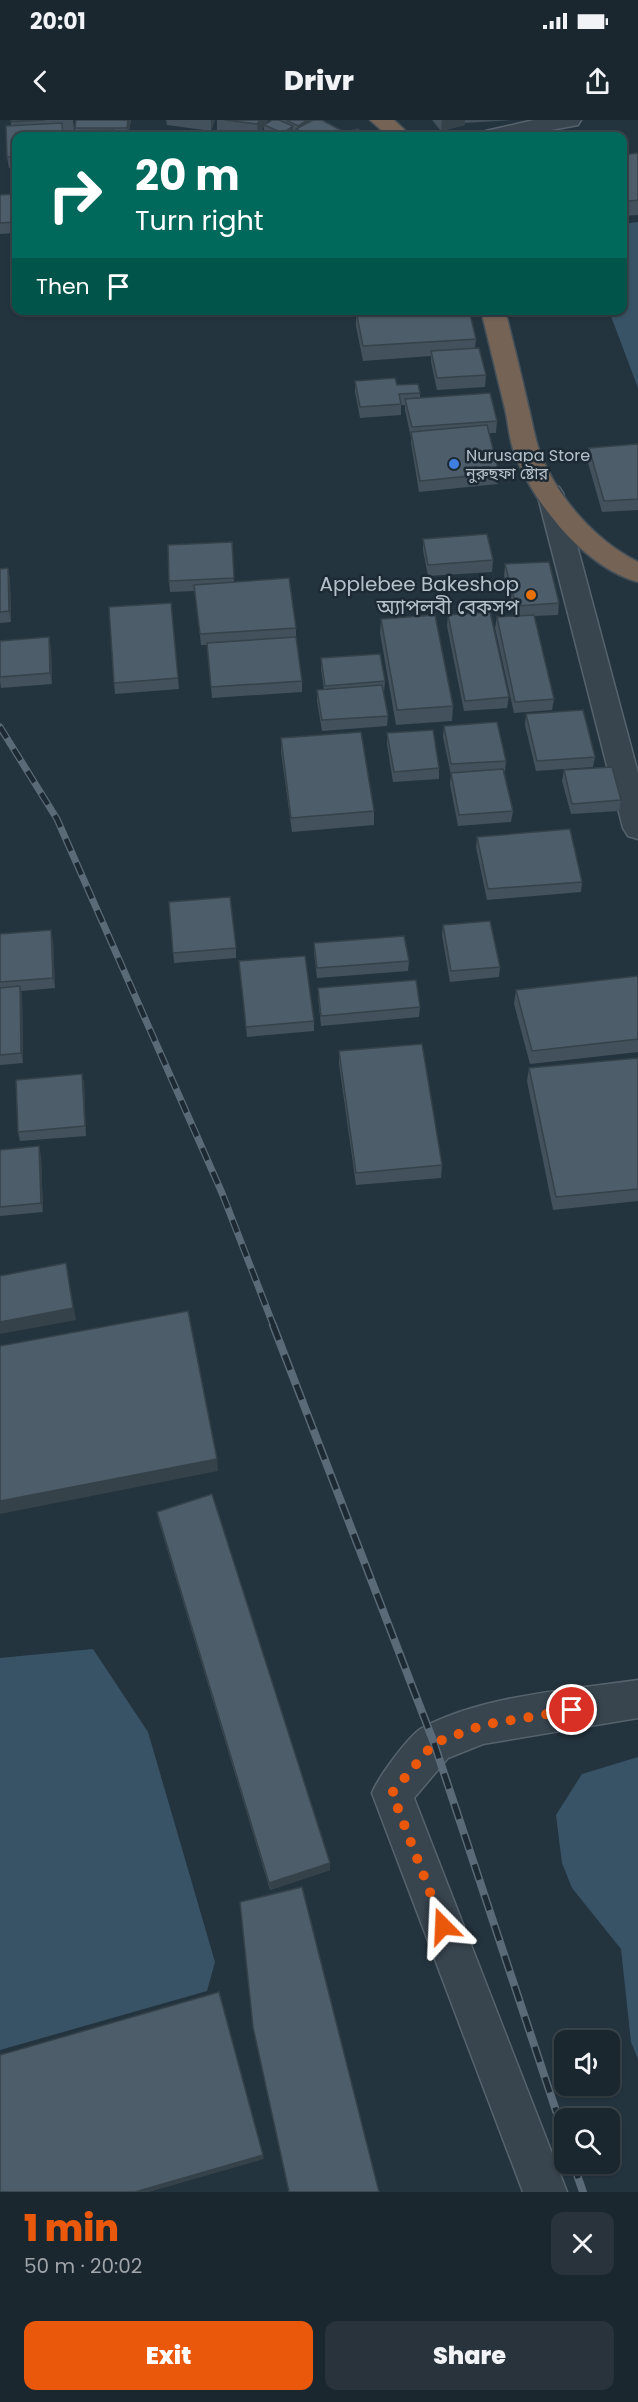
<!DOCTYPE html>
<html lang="en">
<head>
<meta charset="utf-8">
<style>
  :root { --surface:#1b272f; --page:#28333b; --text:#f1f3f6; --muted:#a0a5aa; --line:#39444b; --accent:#ea580c }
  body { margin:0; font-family:Poppins,"Noto Sans Bengali",sans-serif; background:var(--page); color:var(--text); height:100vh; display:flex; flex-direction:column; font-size:22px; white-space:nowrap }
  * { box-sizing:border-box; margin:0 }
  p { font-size:20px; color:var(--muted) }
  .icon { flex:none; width:33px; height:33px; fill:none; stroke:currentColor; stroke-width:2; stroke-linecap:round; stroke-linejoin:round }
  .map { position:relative; height:2072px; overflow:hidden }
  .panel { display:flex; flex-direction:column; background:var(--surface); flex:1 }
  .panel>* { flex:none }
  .hud { position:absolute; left:12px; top:12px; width:615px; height:183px; border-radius:12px; box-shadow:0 2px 4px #0004,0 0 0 2px var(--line); background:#00695c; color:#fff; overflow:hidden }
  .buttons { position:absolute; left:554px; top:1910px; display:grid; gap:12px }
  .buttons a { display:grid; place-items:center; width:66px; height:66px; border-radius:12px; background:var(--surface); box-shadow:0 2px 4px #0004,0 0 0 2px var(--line); font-size:30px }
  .pin { position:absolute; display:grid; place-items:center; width:51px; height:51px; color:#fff; margin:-26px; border:3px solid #fff; border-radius:50%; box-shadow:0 2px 6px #0007 }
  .me { position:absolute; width:66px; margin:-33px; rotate:339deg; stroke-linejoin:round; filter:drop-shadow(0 0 4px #0008) }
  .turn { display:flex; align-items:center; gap:21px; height:126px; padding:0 24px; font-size:27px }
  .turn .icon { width:78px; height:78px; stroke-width:2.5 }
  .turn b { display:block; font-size:42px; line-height:51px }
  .then { display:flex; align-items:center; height:57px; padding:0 24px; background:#0003; gap:12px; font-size:22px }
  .round { display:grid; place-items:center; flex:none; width:63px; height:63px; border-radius:12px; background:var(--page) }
  .summary { display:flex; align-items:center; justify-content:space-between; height:102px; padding:0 24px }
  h1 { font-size:36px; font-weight:800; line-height:45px; color:var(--accent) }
  .action { display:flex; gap:12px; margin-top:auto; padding:12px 24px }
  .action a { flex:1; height:69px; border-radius:12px; background:var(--accent); color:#fff; font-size:24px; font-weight:800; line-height:69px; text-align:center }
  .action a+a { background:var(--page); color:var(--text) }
  .status { display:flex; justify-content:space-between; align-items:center; height:42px; padding:0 30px; background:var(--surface); direction:ltr }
  .status svg { height:16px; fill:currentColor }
  header { display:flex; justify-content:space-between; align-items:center; height:78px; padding:0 24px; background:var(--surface); font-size:27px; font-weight:800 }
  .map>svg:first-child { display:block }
</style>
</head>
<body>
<div class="status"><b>20:01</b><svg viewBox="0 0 49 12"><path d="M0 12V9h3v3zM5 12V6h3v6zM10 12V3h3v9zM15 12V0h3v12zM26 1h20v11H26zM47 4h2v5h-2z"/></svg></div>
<header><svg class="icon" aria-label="back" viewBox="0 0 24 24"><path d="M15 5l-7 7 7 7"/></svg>Drivr<svg class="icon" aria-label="share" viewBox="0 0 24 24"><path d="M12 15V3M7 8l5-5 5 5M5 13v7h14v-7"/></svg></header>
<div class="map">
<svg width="638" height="2072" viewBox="0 0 638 2072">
  <rect width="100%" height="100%" fill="#24343f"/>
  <path fill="#385366" d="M638,102V268L609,191L622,190L623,104Z
    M93,1529L148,1612L215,1842L207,1871L0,1930V1538Z
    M638,1637V1939L631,1922L621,1829L572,1768L562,1743L556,1695L582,1654Z"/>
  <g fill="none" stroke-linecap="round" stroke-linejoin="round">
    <g stroke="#56636d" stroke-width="3">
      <path id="minor" d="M534,0H581L578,5L519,16H483L486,11Z
        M550,365L559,367L563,373L638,653V719L628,716L623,708L537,373L541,367Z
        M638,1560V1598L483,1624L448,1638L414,1678L567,2072H523L372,1673C378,1658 409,1615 422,1608C483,1575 570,1570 638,1560Z"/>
    </g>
    <g stroke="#43505a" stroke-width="3">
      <path id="highway" d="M370,0H394L411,16H388Z
        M481,190H505C513,222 521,253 528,285C532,300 534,315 539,330C556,376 594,420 638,442V462C584,447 531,381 513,329C509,316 508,302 505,289C497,256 489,223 481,190Z"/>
    </g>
    <use href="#minor" fill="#38454f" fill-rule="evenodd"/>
    <use href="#highway" fill="#756355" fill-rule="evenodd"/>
    <g stroke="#5a6a76" stroke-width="7">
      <path id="rail-far1" d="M0,607L57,699L222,1073L274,1207"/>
    </g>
    <g stroke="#5a6a76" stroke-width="8">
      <path id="rail" d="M273,1205L434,1623L564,2015
        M573,2043L583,2072"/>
    </g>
    <use href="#rail-far1" stroke="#1d2a34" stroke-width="4.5" stroke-dasharray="13" stroke-linecap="butt"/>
    <use href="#rail" stroke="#1d2a34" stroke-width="5" stroke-dasharray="16" stroke-linecap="butt"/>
  </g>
  <path fill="#42515b" d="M11,0H73L74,10L16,16V48H9L7,37L11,6Z
    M131,0L128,16H68L75,11V8Z
    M166,0H215L211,11L167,5Z
    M217,0H268L265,4L272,0H312V1L344,12L364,16H298L296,15V11L293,10V12L287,16H276L264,11V6L258,16L217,10Z
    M432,0H513L465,3V2V5L441,11Z
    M638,33V95L622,96V35Z
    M0,75L16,86V113L0,114Z
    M354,190H469L476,219L475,228L486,255L485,267L437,270L431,242V236L363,241L356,206V197Z
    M355,261L397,265L420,273V278L497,301L496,313H489L499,353L498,364L419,372L411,323V318L405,290V285H401V295L360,298L355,272Z
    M638,324V390L602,392L587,339L589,328Z
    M423,419L493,440L492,452L428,456L423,430Z
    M232,422L234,462L296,508V519L302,561V572L212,578L207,525H201L195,471L170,472L169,461Z
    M505,444L559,483L558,495L534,496L554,579L552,590L514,593L495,508L497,497L515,496L504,456Z
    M8,448L10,459L11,502L0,503V449Z
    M171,483L179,569L115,574L114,563Z
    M448,495L509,577L507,588L464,591L447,506Z
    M381,499L453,586L452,601L396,605L380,513Z
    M0,521L51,528L52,564L1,568L0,561Z
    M321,538L385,561L384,572H383L388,596L387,606L322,611L317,581V570H324L321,549Z
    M526,594L595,637L593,647L536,651L525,605Z
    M444,606L506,641L505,651H504L513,691L511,702L458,706L450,664L451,655L443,617Z
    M387,613L439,648V659L393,662L387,624Z
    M281,618L374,691V705L292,712L281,632Z
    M564,650L621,680L619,691L571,694L562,661Z
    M477,717L582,762L581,772L487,780L476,727Z
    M169,782L236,828V838L174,843Z
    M443,805L500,847L499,857L450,862L442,815Z
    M0,814L53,820L55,868L21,871L22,876L23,943L0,945Z
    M314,823L409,841L408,851L317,858L314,833Z
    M239,841L314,901V911L247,917Z
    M638,856V932L530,944L514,884L516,870Z
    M318,868L420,887L419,897L321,906L318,878Z
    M339,931L442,1045L441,1058L356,1065L339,944Z
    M638,938V1081L553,1090L527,961L529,948Z
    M82,954L84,964L86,1016L20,1021L18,1012Z
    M0,1030L41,1036L43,1092L0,1096Z
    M157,1392L330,1743V1750L270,1770L159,1402Z"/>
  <path fill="#36424a" d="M128,0H131L128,16L127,8Z
    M211,0H215L211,11Z
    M260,0H268L258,16L257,4Z
    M307,0H312V3L298,10V6Z
    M442,0H465V5L441,11Z
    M293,6V12L287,16H283V13Z
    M14,74L16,86V112L15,102Z
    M8,448L10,459L11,502L9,491Z
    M49,517L51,528L52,564L50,553Z
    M51,810L53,820L55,868L53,858Z
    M20,866L22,876L23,943L21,933Z
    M82,954L84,964L86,1016L85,1006Z
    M39,1026L41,1036L43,1092L41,1083Z
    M66,1143L76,1200L0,1214V1202Z
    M217,1339L218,1351L0,1394V1381Z
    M330,1743V1750L270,1770L269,1763Z
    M263,2035L264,2039L149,2072H135Z"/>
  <path fill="#4d5e6a" stroke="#36424a" stroke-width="1.5" d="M11,0H45L11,2Z
    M76,0H128L127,8H75Z
    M225,0H260L257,4Z
    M272,0H279L293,6L283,13L264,5Z
    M286,0H307L298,6Z
    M313,0H322L344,12L328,16H310L296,9Z
    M62,3L63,16H16V37H7L6,6Z
    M358,9L364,16H328Z
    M114,10V16H68V11Z
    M638,33V80L622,82V35Z
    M14,74L15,102L0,103V75Z
    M469,190L476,219L363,226L356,191Z
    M479,228L486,255L437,258L431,231Z
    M395,258L397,265L418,264L420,273L399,274L401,284L360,287L355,261Z
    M490,273L497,301L412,307L405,279Z
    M487,305L499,353L420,361L411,312Z
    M638,324V379L604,381L589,328Z
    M487,414L493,440L428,445L423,419Z
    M232,422L234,458L169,461L168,425Z
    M549,442L559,483L516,486L505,444Z
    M8,448L9,491L0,492V449Z
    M289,458L296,508L200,514L194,465Z
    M171,483L178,558L114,563L109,487Z
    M490,492L509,577L465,581L448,495Z
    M435,495L453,586L397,590L381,499Z
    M534,495L554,579L515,582L497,497Z
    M49,517L50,553L0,557V521Z
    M296,517L302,561L211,567L207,523Z
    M380,534L385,561L325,566L321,538Z
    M382,565L388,596L322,600L317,570Z
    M583,590L595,637L537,641L526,594Z
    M497,602L506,641L451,644L444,606Z
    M433,610L439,648L394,652L387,613Z
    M361,612L374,691L291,698L281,618Z
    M612,647L621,680L572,684L564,650Z
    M503,649L513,691L459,695L451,653Z
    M570,709L582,762L488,769L477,717Z
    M230,777L236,828L173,833L169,782Z
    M490,801L500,847L451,851L443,805Z
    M51,810L53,858L0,862V814Z
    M404,816L409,841L317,848L314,823Z
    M305,836L314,901L246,907L239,841Z
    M638,856V919L532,931L516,870Z
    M416,860L420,887L321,896L318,868Z
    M20,866L21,933L0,935V868Z
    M422,924L442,1045L356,1053L339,931Z
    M638,938V1069L556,1077L529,948Z
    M82,954L85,1006L18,1012L16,960Z
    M39,1026L41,1083L0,1087V1030Z
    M66,1143L73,1188L0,1202V1156Z
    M188,1191L217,1339L0,1381V1226Z
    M212,1374L330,1743L269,1763L157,1392Z
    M302,1767L379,2072H289L253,1907L240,1782Z
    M219,1872L263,2035L135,2072H0V1935Z"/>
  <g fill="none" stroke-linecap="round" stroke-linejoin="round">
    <path stroke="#ea580c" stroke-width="10" stroke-dasharray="0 18" d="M443,1806L392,1673L434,1623L483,1605L572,1590"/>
  </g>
  <circle fill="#3f7fe0" stroke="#1d2a34" stroke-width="2" cx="454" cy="344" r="6"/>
  <circle fill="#e8710a" stroke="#1d2a34" stroke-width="2" cx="531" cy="475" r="6"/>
  <g text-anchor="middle" stroke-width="5" stroke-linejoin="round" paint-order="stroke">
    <g font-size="16" fill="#b4c0ca" stroke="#1d2a34" text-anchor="start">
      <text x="466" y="341">Nurusapa Store<tspan x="466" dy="18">নুরুছফা ষ্টোর</tspan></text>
    </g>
    <g font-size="20" fill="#b4c0ca" stroke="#1d2a34" text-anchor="end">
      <text x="519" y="471">Applebee Bakeshop<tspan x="519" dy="23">অ্যাপলবী বেকসপ</tspan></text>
    </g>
  </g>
</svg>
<div class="buttons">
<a><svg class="icon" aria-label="sound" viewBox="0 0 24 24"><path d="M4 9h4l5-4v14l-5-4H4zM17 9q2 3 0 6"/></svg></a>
<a><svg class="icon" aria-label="search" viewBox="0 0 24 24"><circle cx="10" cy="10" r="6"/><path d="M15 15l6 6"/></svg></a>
</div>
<div class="pin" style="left:572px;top:1590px;background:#d93025"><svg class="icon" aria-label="arrive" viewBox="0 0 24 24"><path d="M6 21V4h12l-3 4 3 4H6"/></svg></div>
<svg class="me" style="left:443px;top:1806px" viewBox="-20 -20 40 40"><path d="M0-17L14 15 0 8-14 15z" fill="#ea580c" stroke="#fff" stroke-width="4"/></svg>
<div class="hud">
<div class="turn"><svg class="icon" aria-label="right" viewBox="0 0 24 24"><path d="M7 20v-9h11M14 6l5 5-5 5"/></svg><div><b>20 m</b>Turn right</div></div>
<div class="then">Then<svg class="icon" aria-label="arrive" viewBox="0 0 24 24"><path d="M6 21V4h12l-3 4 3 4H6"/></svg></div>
</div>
</div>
<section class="panel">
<div class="summary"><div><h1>1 min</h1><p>50 m · 20:02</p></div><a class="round"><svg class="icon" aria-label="close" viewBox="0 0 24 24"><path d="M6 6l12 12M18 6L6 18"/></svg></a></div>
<div class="action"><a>Exit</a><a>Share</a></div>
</section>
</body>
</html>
